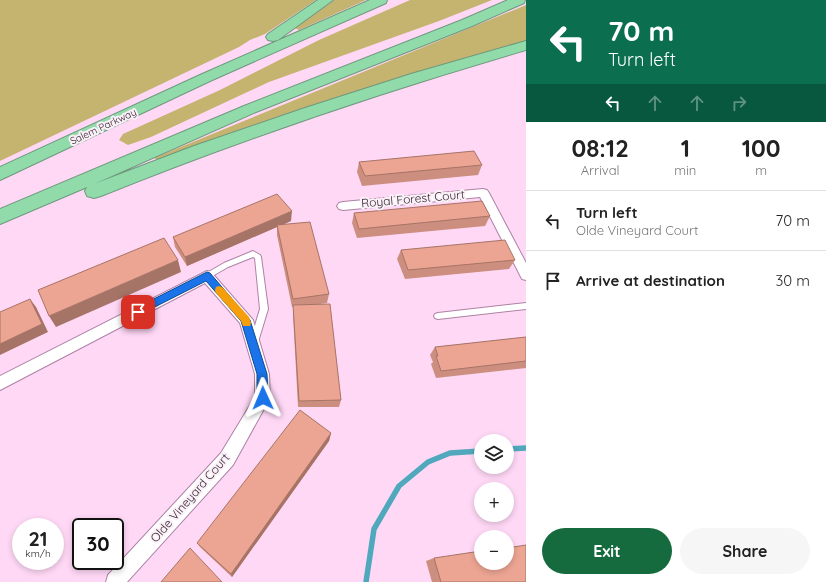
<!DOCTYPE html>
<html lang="en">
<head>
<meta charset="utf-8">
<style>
  :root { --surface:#fff; --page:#f6f6f6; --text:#222; --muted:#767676; --line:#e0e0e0; --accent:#156b3d }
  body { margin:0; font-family:Quicksand,sans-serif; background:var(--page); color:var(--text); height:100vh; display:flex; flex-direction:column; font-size:15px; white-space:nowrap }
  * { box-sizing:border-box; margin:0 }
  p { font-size:13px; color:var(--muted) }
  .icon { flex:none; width:22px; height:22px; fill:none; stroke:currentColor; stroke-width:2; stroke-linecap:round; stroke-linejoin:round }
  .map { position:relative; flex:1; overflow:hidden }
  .drawer { display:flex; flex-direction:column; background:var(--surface); width:300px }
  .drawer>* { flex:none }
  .top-card { background:#0b6e4f; color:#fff; overflow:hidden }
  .controls { position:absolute; left:474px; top:434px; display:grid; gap:8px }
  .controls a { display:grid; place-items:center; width:40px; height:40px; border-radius:50%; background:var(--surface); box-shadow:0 2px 6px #0003; font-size:20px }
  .speed { position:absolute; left:12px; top:518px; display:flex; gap:8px; font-size:20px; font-weight:700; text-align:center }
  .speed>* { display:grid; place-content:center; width:52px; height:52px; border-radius:50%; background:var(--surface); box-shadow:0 2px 6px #0003; line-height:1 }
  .speed small { font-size:10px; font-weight:400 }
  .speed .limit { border:2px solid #111; border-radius:6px; background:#fff; color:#111 }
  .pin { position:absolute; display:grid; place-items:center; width:34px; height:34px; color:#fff; margin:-17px; border-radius:8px; box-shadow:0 2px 6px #0006 }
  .me { position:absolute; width:44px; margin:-22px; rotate:359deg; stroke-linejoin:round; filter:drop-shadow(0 0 3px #0008) }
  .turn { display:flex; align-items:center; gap:14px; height:84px; padding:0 16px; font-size:18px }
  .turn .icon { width:52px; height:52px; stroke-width:2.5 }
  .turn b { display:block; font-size:28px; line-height:34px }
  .lanes { display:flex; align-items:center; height:38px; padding:0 16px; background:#0003; justify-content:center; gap:20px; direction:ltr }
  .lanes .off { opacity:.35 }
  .eta { display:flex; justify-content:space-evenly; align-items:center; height:68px; text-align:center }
  .eta b { font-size:24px; font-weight:700; line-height:28px }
  .button { display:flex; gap:8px; margin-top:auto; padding:8px 16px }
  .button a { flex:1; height:46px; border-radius:24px; background:var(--accent); color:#fff; font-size:16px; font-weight:700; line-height:46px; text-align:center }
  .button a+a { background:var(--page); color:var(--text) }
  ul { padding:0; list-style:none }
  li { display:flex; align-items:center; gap:12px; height:60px; padding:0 16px; border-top:1px solid var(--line) }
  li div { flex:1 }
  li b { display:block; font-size:15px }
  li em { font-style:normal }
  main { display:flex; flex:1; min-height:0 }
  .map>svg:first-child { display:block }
</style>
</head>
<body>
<main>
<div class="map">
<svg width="526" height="582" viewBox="0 0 526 582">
  <rect width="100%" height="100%" fill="#ffd8f6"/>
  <path fill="#c5b370" d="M0,0H316L265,34L250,40L239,47L0,161Z
    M334,0H366L299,30L295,28Z
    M410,0H492L439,21L269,82L151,137L128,145L119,140L123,134L220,90L319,40Z
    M526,5V43L300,109L158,160L154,158Z"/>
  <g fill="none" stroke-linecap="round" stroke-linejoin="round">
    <path stroke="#4fa8bc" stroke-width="5.5" d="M507,449L526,448
      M366,582L374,529L399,486L428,462L450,453L481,451"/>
    <g stroke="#ae82a5" stroke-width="2">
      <path id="service" d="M253,251L260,255L261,257L268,309L258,342L257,344L254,345L251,344L250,342L260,309L255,258L253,257L228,267L209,278H205L204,276L205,274L224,263Z
        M526,303V309L438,319L435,318L434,316L435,314L438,313Z"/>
    </g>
    <g stroke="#ae82a5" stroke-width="2">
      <path id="minor" d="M483,189L487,190L489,193L526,263V280L522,279L480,197L343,210L339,209L337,206L339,203L343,202Z
        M207,271L211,272L253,320L269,374L270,398L233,465L127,582H106L108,575L221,453L255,397V374L240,323L205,283L0,390V376Z"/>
    </g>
    <g stroke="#6e987d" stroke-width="2">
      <path id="motorway" d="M318,0H333L278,40L273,41L268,40L266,37L268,34Z
        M370,0H387L386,3L210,81L0,180V167L200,75Z
        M508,0H525L524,3L472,26L256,112L94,184L194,146L302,109L411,74L526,41V50C382,92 240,140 101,196L94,198L87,196L85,191L87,187L0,224V209L244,106L462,20Z"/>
    </g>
    <use href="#service" fill="#fff" fill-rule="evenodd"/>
    <use href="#minor" fill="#fff" fill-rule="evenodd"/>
    <use href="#motorway" fill="#91dbaa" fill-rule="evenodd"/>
  </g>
  <path fill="#cc8e7e" d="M359,162L482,165L478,175L362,186L357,172Z
    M354,213L490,216L485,226L357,238L352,223Z
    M291,221L283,225L329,294L327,303L313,305L341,400L339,407H298L293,314V307H292L277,235V227L187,266L175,247L173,237Z
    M401,250L515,260L509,269L405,279L397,259Z
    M526,337V368L436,378L431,364L433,362L430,355L435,347Z
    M331,433L329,441L232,577L200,547L197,543Z
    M434,558L526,582H432L426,561Z"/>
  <path fill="#a67467" d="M292,211L291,221L277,227V225V227L187,266L185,257Z
    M178,260L181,272L56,327L49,316Z
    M30,299L36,307L48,332L0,355V344Z
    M331,433L329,441L232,577L231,574Z"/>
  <path fill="#eda593" stroke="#a67467" d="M474,151L482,165L365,176L359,162Z
    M277,194L292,211L185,257L173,237Z
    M482,201L490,216L359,229L354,213Z
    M310,222L329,294L293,299L277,225Z
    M164,238L178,260L49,316L38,290Z
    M505,240L515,260L408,270L401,250Z
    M30,299L42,324L0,344V312Z
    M330,304L341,400L299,401L293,305Z
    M526,337V361L441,371L436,356H438L435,347Z
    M300,410L331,433L231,574L197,543Z
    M526,545V582H441L434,558L481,551V563H507V548Z
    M190,548L222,582H161Z"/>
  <path fill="#1a73e8" stroke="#114b97" d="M207,272L210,273L250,320L267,374L268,398L266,401L263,403L259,401L257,398V374L241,321L206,281L141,314H134L133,312L134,309Z"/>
  <path fill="#f59e0b" d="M219,286L222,287L249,317L251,323L250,326H243L241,321L216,293L215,290L216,287Z"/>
  <g text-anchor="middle" stroke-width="4" stroke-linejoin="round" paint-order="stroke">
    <g font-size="10" fill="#2d1c29" stroke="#faf0f7">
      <text transform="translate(103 126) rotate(-25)" y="4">Salem Parkway</text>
    </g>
    <g font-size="12" fill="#2d1c29" stroke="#faf0f7">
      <text transform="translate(413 199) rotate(-5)" y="4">Royal Forest Court</text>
      <text transform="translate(190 498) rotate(-49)" y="4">Olde Vineyard Court</text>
    </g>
  </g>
</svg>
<div class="controls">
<a><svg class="icon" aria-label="layers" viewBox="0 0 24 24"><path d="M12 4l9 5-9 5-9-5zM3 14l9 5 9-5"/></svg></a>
<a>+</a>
<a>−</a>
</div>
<div class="speed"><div>21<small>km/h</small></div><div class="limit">30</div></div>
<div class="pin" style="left:138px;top:312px;background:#d93025"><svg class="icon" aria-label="arrive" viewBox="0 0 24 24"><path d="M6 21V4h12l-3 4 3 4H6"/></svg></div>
<svg class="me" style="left:263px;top:398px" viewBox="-20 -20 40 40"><path d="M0-17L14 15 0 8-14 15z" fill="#1a73e8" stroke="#fff" stroke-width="4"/></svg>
</div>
<section class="drawer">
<div class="top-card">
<div class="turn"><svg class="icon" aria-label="left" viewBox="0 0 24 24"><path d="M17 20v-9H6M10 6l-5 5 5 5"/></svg><div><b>70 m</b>Turn left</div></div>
<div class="lanes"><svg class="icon" aria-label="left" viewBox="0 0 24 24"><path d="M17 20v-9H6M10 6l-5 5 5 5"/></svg><svg class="icon off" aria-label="ahead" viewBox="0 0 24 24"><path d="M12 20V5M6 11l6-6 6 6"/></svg><svg class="icon off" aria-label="ahead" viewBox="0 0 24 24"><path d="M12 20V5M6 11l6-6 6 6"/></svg><svg class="icon off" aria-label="right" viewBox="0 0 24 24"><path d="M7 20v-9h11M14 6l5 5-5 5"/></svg></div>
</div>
<div class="eta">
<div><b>08:12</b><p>Arrival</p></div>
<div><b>1</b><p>min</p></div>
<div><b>100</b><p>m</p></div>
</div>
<ul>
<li><svg class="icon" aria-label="left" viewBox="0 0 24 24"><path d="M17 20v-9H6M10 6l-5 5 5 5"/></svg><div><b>Turn left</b><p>Olde Vineyard Court</p></div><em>70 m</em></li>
<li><svg class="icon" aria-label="arrive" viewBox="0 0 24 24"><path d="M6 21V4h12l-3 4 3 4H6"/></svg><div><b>Arrive at destination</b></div><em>30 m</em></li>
</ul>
<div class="button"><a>Exit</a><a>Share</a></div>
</section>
</main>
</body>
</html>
